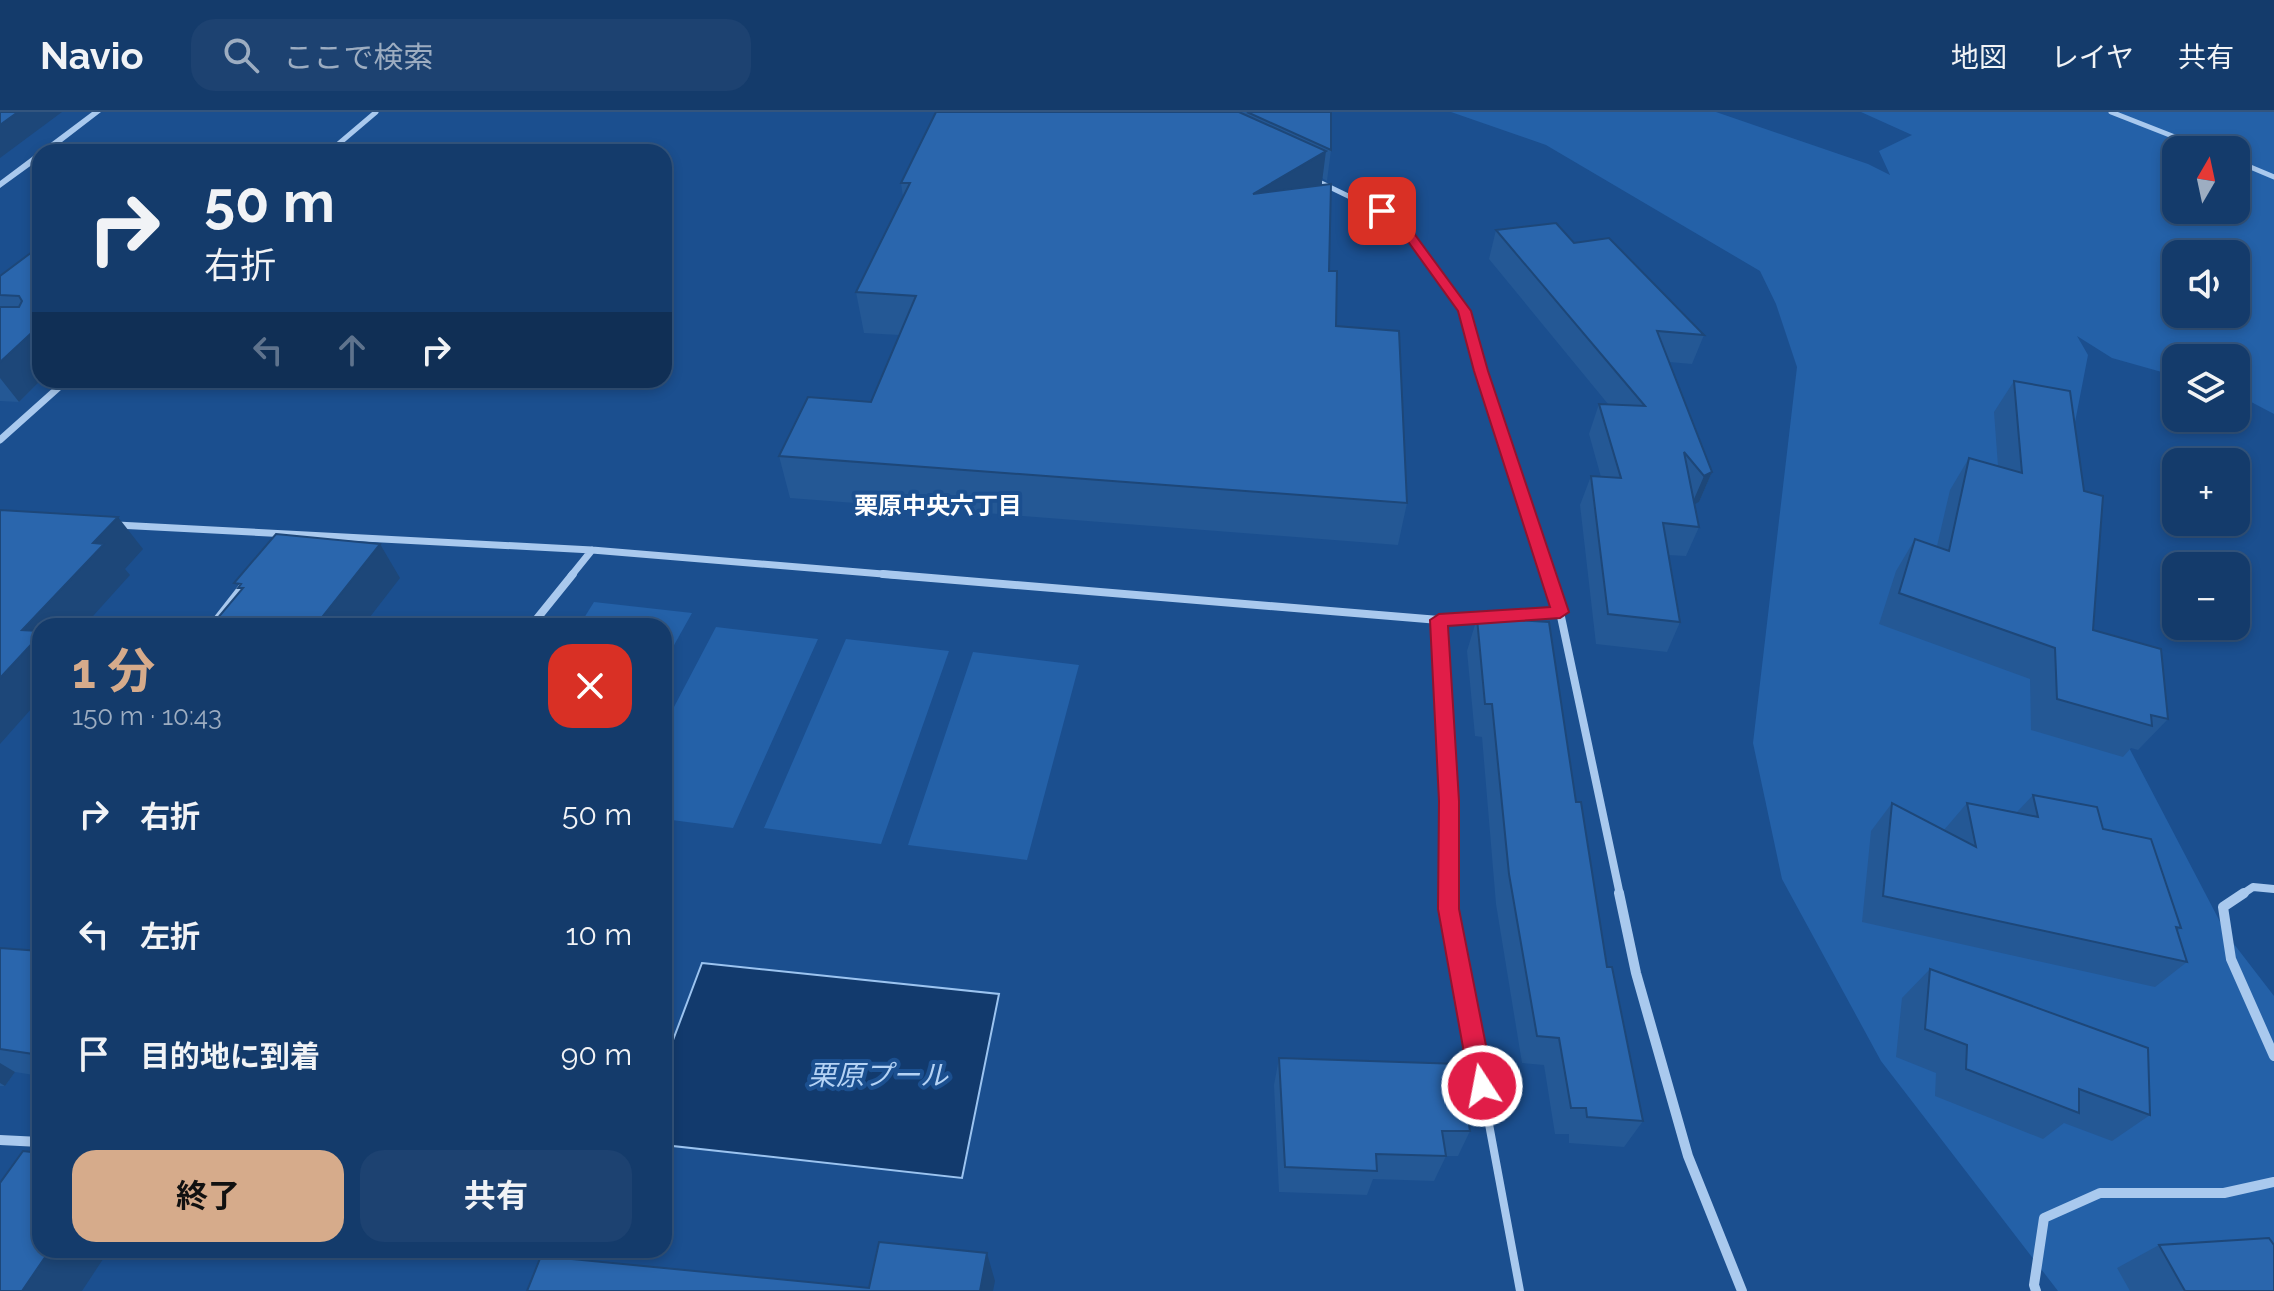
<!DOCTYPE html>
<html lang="ja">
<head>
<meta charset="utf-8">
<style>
  :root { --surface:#143b6b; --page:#1d4271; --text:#f1f3f6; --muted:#9dadc1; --line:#33557e; --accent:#d6ab8b }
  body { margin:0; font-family:Raleway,"Noto Sans JP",sans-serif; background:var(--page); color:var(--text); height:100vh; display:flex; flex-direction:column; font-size:30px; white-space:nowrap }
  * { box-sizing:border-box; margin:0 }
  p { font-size:26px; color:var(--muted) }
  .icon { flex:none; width:44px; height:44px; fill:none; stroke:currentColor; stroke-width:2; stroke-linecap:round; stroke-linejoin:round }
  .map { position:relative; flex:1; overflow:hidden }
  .drawer { position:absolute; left:32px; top:506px; width:640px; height:640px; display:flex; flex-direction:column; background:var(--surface); border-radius:24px; box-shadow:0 4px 12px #0003,0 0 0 2px var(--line) }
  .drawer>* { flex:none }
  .guide { position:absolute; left:32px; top:32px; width:640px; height:244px; border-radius:24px; box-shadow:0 4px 12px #0003,0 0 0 2px var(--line); background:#143b6b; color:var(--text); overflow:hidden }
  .needle { width:52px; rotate:9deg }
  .buttons { position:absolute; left:2162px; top:24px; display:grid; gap:16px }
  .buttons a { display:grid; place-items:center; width:88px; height:88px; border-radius:16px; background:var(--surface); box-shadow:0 4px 12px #0003,0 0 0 2px var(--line); font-size:40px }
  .pin { position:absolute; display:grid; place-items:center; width:68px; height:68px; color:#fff; margin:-34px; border-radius:16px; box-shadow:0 4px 12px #0006 }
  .me { position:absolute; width:88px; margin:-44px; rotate:349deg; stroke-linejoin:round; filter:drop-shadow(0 0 6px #0008) }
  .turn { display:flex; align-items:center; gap:28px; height:168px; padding:0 40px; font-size:36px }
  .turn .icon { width:104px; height:104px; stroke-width:2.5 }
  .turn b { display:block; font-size:56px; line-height:68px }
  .lanes { display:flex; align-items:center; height:76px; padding:0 40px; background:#0003; justify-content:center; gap:40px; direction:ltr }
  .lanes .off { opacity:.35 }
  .round { display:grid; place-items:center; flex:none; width:84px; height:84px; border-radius:24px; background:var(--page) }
  .overview { display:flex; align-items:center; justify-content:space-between; height:136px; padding:0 40px }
  h1 { font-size:48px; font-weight:700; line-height:60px; color:var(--accent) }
  .button { display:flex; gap:16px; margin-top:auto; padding:16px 40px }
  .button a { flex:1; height:92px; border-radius:24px; background:var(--accent); color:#111; font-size:32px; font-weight:700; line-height:92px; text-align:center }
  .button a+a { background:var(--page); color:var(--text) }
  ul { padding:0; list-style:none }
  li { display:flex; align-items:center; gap:24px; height:120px; padding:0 40px }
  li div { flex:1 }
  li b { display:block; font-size:30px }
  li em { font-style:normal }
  header { display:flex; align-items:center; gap:48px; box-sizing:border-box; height:112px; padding:0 40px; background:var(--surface); border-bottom:2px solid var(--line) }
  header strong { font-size:38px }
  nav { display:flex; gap:44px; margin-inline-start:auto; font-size:28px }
  .search { width:560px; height:72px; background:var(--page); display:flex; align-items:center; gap:20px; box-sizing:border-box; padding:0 28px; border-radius:24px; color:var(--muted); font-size:30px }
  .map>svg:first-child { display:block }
</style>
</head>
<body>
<header>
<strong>Navio</strong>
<div class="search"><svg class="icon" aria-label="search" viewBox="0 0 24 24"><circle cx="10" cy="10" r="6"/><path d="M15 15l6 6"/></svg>ここで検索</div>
<nav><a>地図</a><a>レイヤ</a><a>共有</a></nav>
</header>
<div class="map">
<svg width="2274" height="1179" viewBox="0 0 2274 1179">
  <rect width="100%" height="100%" fill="#1b4f8f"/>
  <path fill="#2461a8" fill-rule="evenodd" d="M1451,0H1716L1868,52L1890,63L1879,39L1912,23L1861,0H2274V302L2236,282V246H2176V264L2112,246L2077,224L2088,243L2070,336L2069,521L2227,823L2274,884V1179H2058L1881,949L1782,767L1753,631L1797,255L1776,192L1760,159L1546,33ZM2176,38H2236V98H2176ZM2176,142H2236V202H2176Z
    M594,490L692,501L664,551V514H579Z
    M716,515L818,527L733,716L664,707V614Z
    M846,527L949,539L881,732L764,716Z
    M973,540L1079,553L1027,748L908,733Z"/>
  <path fill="#123a6d" stroke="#9cc4f0" stroke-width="2" d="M702,851L999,882L962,1066L664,1033V952Z"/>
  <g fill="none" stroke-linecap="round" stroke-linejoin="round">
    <path stroke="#a9c9ee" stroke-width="6" d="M1439,508L1449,689V783"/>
    <path stroke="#a9c9ee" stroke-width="8" d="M1449,781V797L1520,1179"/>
    <path stroke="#a9c9ee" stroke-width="5" d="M2111,0L2208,38
      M329,40L376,0
      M2236,49L2274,65
      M1315,68L1398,108L1465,199L1467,207"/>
    <path stroke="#a9c9ee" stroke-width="7" d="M1467,205L1481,259L1548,464
      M0,328L67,268
      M117,413L592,438L907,464
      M571,464L592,438"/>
    <path stroke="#a9c9ee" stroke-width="8" d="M883,462L1439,508L1560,500
      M1548,462L1560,500L1620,783
      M212,514L244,473
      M531,514L573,462
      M2241,783L2253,775L2274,777"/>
    <path stroke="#a9c9ee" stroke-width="10" d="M1619,781L1636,861L1688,1044L1742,1179
      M2244,781L2223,795L2231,847L2274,944
      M0,1028L40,1030
      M2036,1179L2034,1173L2044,1106L2100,1081H2224L2274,1070"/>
    <path fill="#a9c9ee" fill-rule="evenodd" d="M92,0H101L49,40H40V47L0,76V69Z"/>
  </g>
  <path fill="#245895" d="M1216,0H1331V38L1327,69L1322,66V73L1329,159L1336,214L1407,391L1398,433L790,386L779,344L871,290L899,223L864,221L856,180L903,85L901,71Z
    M1496,118L1574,131L1704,223L1692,252L1669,250L1712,360L1699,390L1694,392L1699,415L1686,444L1668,443L1680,510L1667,540L1596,532L1580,393L1591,364L1601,365L1589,322L1599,292H1608L1489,147Z
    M40,134L41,268L19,290L0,289V164Z
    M2014,269L2093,518L2168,607L2138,638L2131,636L2123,645L2031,618L2030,567L1879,512L1896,459L1915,427L1937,434L1950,378L1969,346L1998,354L1994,300Z
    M1477,506L1576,690L1607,855L1643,1009L1624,1035L1569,1031V1022H1555L1544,953L1522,951L1496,792L1482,625L1475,624L1467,539Z
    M2033,683L2103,717L2181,816L2177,819L2187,850L2155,875L1862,810L1871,719L1892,691L1944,718L1967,691L2017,700Z
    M0,836L40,839V964L15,960L5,974H0Z
    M1930,857L2150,1003L2112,1029L2064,1011L2043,1027L1935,984L1936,961L1896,945L1902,886Z
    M1279,946L1470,1019L1458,1044H1446L1434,1069L1373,1067L1367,1083L1279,1080L1274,973Z
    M2159,1133L2274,1179H2130L2117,1156Z"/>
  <path fill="#1d4779" d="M18,0H62L0,46V13Z
    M1326,39L1321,78L1253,82Z
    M40,213L41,268L19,290L0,266V250Z
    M1712,360L1699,390L1691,394L1704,364Z
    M118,405L143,437L125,457L130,463L84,514H40V587L0,632V566L22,518L93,431Z
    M380,432L400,466L363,514H315Z
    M0,951L15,960L5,974L0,971Z
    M50,1138H109L82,1179H22Z
    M987,1141L995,1169L993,1179H980Z"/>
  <path fill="#2a66ad" stroke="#1d4779" stroke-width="2" d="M0,0H18L0,13Z
    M936,0H1239L1326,39L1253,82L1331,72L1329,159H1337L1336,214L1399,219L1407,391L779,344L808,285L871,290L916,184L856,180L910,71H901Z
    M1247,0H1331V38Z
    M1556,111L1574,131L1609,126L1704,223L1657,219L1712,360L1704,364L1684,340L1699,415L1663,411L1680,510L1608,502L1591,364L1621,366L1599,292L1645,294L1496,118Z
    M40,134V213L0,250V195H19L22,189L19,184L0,183V164Z
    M2014,269L2070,279L2084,379L2103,384L2093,518L2161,537L2168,607L2151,603L2152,614L2057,587L2055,536L1899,481L1915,427L1949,439L1969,346L2022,361Z
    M0,398L118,405L93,431L104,432L22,518L40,519V523L0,566Z
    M276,422L380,432L315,514H211L243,476H238L241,472L234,471Z
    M1477,506L1549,510L1576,690H1581L1607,855H1612L1643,1009L1587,1005L1586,996H1571L1559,926L1537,924L1509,762L1492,592H1485Z
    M2033,683L2097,695L2103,717L2151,727L2181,816L2176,815L2187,850L1883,784L1892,691L1976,735L1967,691L2038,705Z
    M0,836L40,839V943L0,937Z
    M1930,857L2148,936L2150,1003L2079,977V1001L1966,957L1967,933L1925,917Z
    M1279,946L1460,952L1470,1019H1442L1446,1044L1376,1042L1377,1059L1285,1055Z
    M23,1039L40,1041V1138H50L22,1179H0V1071Z
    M2269,1126L2274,1133V1179H2185L2159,1133Z
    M879,1130L987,1141L980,1179H527L541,1144L869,1176Z"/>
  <path fill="#e11d48" stroke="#92132f" stroke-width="2" d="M1382,96L1402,105L1471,199L1488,259L1569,500L1560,506L1448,514L1459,689V797L1494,974L1490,981L1482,985L1474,981L1470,974L1438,797L1439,689L1430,508L1439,502L1550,495L1474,259L1458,199L1394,110L1376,99Z"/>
  <g text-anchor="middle" stroke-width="8" stroke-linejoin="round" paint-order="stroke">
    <g font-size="24" font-weight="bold" fill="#fff" stroke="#1b4f8f">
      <text x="938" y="402">栗原中央六丁目</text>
    </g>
    <g font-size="28" font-style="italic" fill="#b5d3f5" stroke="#1b4f8f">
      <text x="878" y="973">栗原プール</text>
    </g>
  </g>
</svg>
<div class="buttons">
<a><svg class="needle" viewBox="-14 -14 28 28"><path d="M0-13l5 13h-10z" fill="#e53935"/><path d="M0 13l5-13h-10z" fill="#9dadc1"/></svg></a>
<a><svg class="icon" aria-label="sound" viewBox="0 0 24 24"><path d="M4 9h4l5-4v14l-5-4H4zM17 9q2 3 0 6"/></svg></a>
<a><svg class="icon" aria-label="layers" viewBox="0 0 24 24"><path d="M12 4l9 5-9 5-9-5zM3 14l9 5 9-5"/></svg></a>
<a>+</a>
<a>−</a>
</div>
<div class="pin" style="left:1382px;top:99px;background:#d93025"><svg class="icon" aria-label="arrive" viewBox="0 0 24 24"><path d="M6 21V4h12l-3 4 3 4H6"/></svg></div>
<svg class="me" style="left:1482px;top:974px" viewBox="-20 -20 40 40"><circle r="17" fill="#e11d48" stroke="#fff" stroke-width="3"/><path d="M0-11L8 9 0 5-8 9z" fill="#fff"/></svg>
<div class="guide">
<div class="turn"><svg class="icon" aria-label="right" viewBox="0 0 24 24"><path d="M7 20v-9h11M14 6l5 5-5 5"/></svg><div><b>50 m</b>右折</div></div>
<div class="lanes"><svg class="icon off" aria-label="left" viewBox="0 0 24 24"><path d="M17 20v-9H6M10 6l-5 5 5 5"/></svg><svg class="icon off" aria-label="ahead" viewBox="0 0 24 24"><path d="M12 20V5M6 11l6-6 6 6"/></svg><svg class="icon" aria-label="right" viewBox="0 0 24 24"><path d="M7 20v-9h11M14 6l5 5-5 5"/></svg></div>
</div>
<section class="drawer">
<div class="overview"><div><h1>1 分</h1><p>150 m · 10:43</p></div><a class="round" style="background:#d93025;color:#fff"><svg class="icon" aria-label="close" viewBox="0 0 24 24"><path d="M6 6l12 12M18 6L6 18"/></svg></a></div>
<ul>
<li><svg class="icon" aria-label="right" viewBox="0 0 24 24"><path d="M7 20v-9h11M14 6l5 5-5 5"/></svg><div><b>右折</b></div><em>50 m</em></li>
<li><svg class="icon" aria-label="left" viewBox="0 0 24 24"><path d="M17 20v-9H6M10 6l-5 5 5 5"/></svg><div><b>左折</b></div><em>10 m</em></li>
<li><svg class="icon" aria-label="arrive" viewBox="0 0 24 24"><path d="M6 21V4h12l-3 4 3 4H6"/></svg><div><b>目的地に到着</b></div><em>90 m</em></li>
</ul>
<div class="button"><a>終了</a><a>共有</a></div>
</section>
</div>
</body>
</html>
